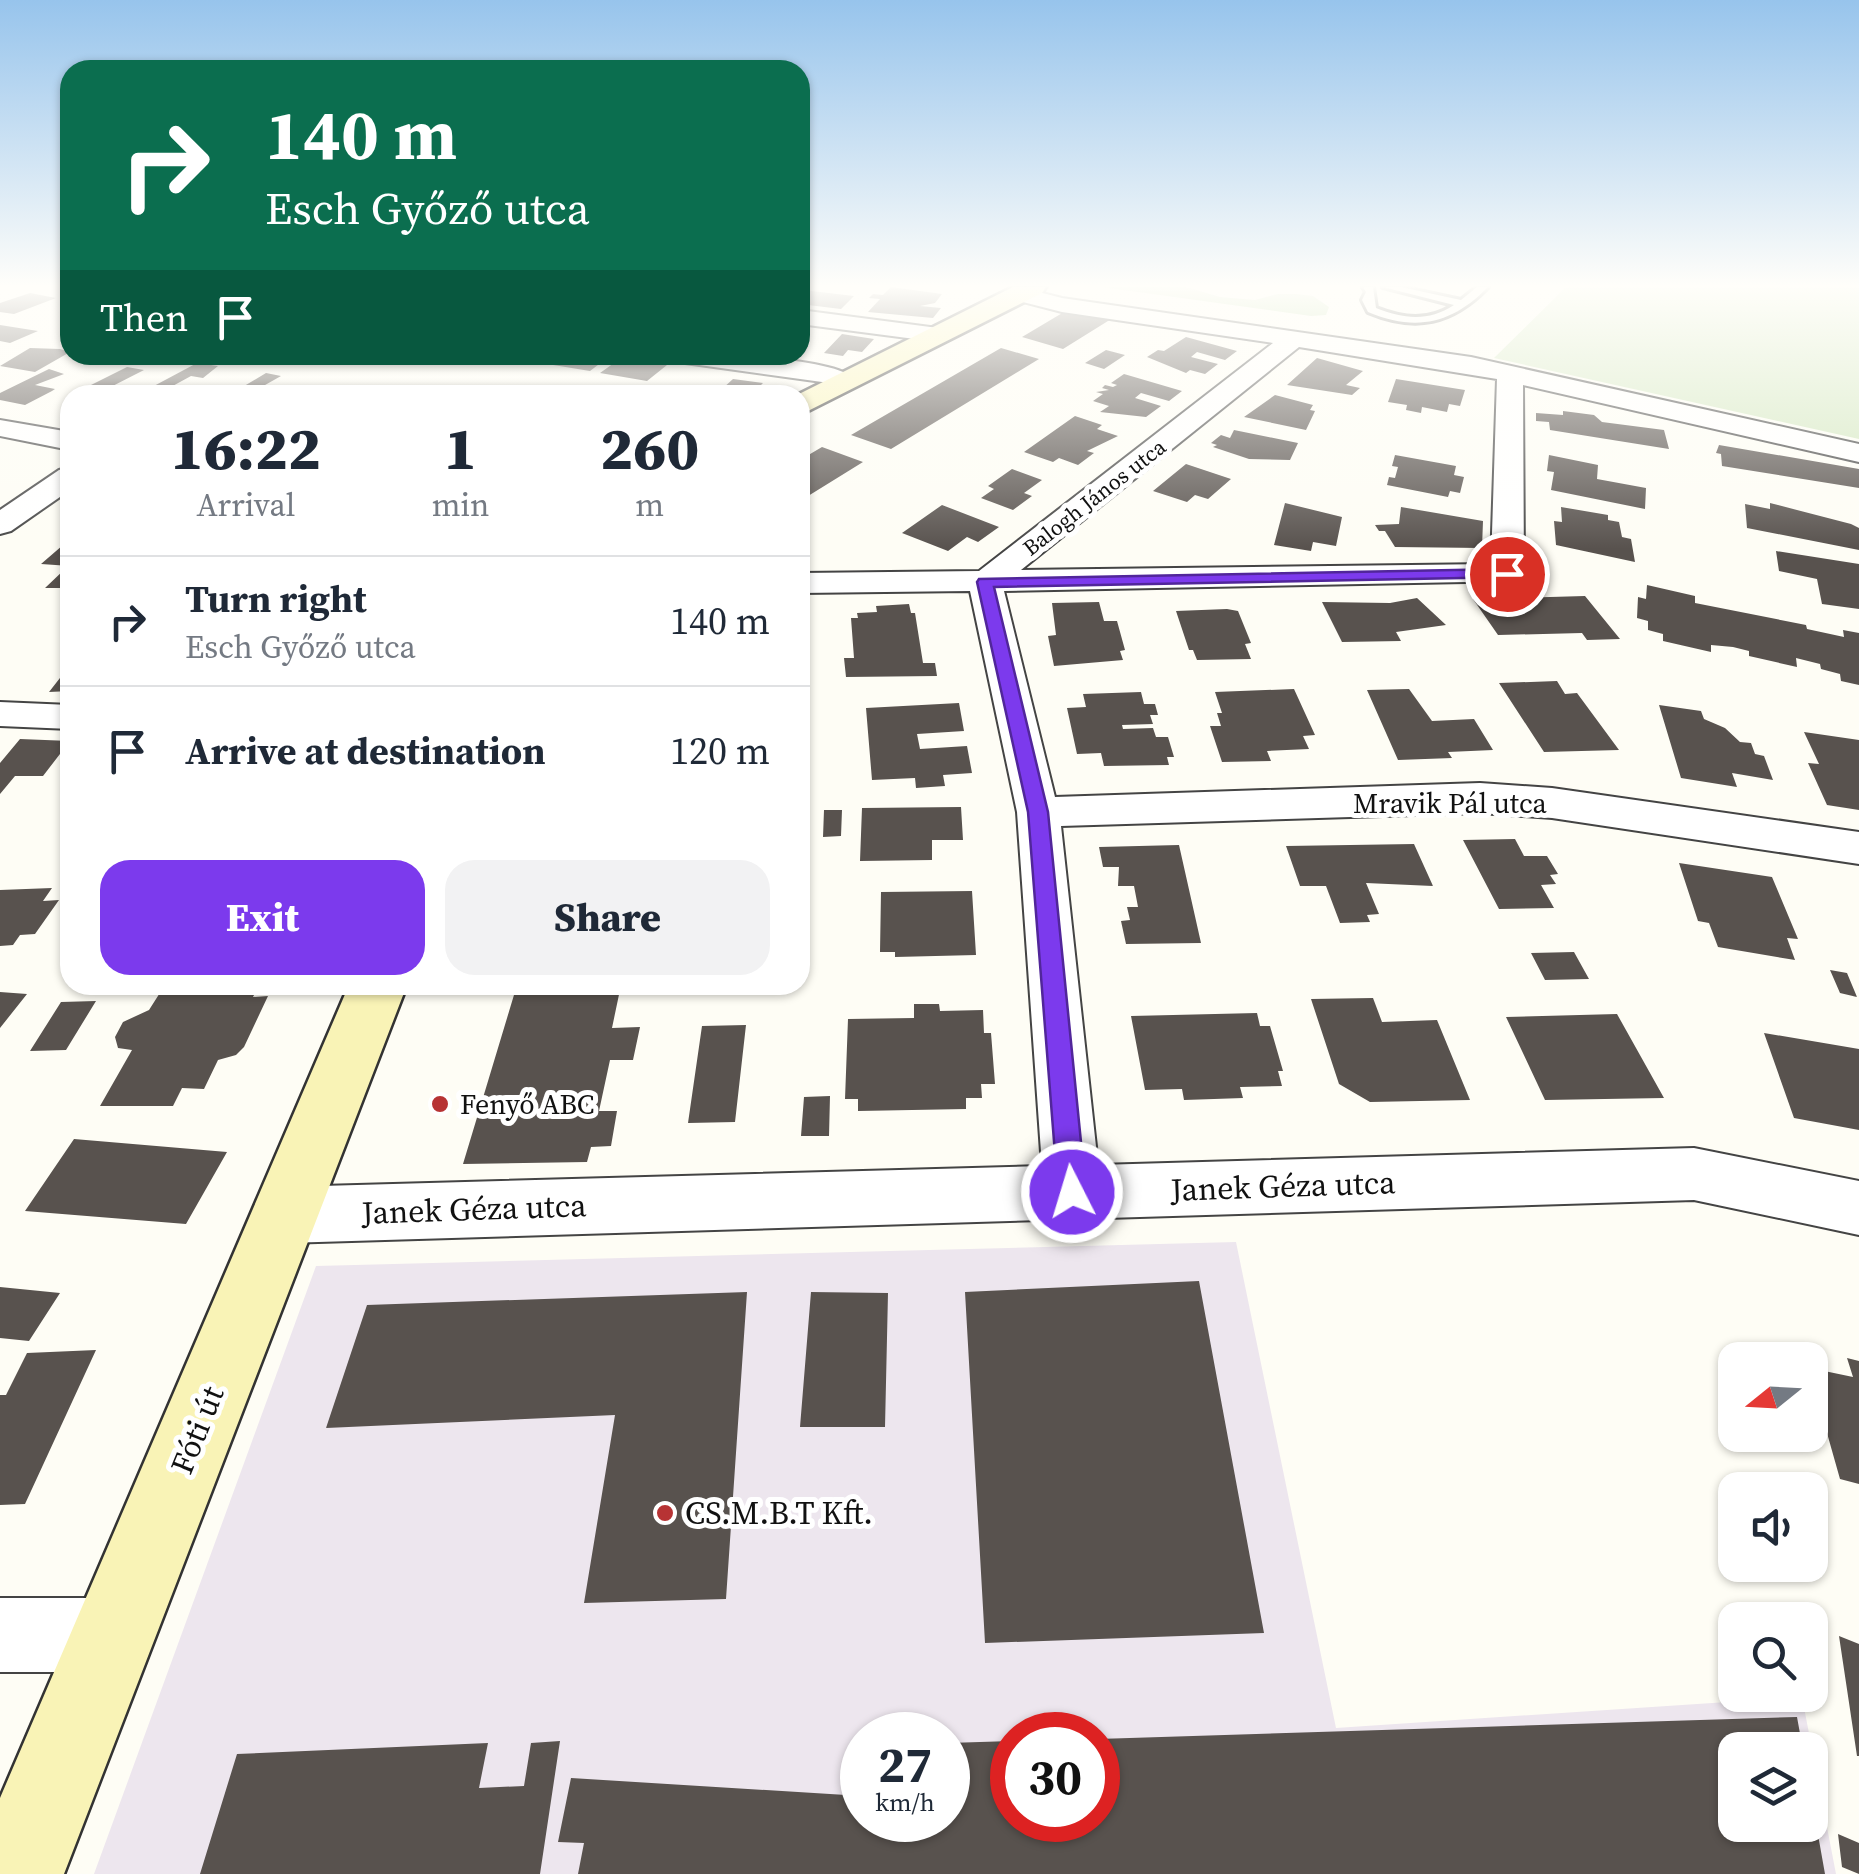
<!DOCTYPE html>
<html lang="en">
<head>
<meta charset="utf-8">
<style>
  :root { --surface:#fff; --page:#f2f2f3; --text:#1f2937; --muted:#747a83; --line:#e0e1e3; --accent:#7c3aed }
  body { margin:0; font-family:"Source Serif 4",serif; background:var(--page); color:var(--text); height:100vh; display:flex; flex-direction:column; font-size:38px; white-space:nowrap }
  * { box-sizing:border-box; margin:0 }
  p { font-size:32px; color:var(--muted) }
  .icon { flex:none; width:55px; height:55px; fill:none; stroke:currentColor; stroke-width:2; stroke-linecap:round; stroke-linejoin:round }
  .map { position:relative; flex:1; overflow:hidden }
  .side { position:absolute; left:60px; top:385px; width:750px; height:610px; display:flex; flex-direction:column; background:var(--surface); border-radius:30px; box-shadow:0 2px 8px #0004 }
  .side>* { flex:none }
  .guide { position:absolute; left:60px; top:60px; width:750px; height:305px; border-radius:30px; box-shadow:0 2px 8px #0004; background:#0b6e4f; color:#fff; overflow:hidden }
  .needle { width:65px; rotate:252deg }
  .tools { position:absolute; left:1718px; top:1342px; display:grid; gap:20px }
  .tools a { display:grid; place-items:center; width:110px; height:110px; border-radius:20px; background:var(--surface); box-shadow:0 2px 8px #0004; font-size:50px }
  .speed { position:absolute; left:840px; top:1712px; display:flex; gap:20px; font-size:50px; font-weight:700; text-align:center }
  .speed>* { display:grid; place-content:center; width:130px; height:130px; border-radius:50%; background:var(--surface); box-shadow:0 2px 8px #0004; line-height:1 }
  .speed small { font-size:25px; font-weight:400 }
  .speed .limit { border:15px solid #d22; background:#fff; color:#111 }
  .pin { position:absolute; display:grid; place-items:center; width:85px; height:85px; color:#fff; margin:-42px; border:5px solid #fff; border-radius:50%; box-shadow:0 2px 10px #0007 }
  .me { position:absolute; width:110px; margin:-55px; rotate:355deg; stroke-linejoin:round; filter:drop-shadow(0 0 8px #0008) }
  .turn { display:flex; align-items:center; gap:35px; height:210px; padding:0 40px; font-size:45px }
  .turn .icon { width:130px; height:130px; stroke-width:2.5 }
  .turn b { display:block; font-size:70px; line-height:85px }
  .then { display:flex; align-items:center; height:95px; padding:0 40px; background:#0003; gap:20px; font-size:38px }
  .eta { display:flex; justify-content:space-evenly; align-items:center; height:170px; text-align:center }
  .eta b { font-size:60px; font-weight:800; line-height:70px }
  .button { display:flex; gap:20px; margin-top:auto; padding:20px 40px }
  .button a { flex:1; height:115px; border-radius:30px; background:var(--accent); color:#fff; font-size:40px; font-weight:800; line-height:115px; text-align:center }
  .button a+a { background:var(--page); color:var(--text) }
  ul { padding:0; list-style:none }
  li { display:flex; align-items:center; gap:30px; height:130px; padding:0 40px; border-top:2px solid var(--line) }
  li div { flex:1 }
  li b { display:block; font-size:38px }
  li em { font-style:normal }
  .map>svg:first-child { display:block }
</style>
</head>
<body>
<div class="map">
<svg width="1859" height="1874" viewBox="0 0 1859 1874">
  <rect width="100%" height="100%" fill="#fefdf5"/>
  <path fill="#ede6ee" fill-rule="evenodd" d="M1236,1242L1336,1728L1802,1697L1836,1874H94L316,1266ZM862,1735H948V1820H862ZM1012,1735H1098V1820H1012ZM1735,1750H1810V1825H1735Z"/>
  <path fill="#d3e7c0" d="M1566,287H1859V439L1494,358Z"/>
  <path fill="#b7d7a1" d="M1102,287H1186L1220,297L1255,300L1278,294H1296L1313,296L1329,307L1326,315L1311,316Z"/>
  <path fill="#58524e" d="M891,287L942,294L935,303L920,306L941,308L933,318L868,312L880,299L869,298L873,294L883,295Z
    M803,290L854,296L841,309L800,304Z
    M30,293L56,298L14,314L0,312V303Z
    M1069,309L1116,316L1063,349L1022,337Z
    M0,325L38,331L10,343L0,341Z
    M842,334L874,339L862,352L848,350L843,356L824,353Z
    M1186,337L1237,351L1225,360L1197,352L1191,357L1218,364L1205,374L1190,370L1186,373L1147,357L1158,350L1164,351Z
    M30,348L60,349L70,352L35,372L0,366Z
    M1001,348L1039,359L891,449L851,435Z
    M1106,350L1125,355L1104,369L1085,363Z
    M469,355H513L500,364L464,358Z
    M551,355H611L590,371L541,363Z
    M621,358L667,365L647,381L600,373Z
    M1317,358L1363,371L1346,385L1360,388L1352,395L1287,385Z
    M197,363L218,366L203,378L191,376L169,388L178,389L167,395H137Z
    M127,367L144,370L95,395H71Z
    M49,369L64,374L35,385L55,389L52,391L25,405L0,400V393Z
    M266,373L281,376L249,394L234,392Z
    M1124,374L1182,391L1169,401L1141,393L1135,398L1161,406L1146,417L1100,412L1109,406L1093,401L1103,394L1096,392L1109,390L1102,388L1105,385L1113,387L1117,385L1111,383Z
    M733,379L763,383L751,395H681L692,385L722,389Z
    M1396,379L1465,390L1460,406L1449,404L1447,412L1422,407L1421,413L1406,410L1407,405L1388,402Z
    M1275,395L1313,405L1310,410L1315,411L1306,430L1244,417Z
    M1563,411L1594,415L1602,422L1664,430L1669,449L1550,430L1549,422L1536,421V413L1563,415Z
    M1075,416L1102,425L1097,429L1118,436L1087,451L1094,453L1078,465L1059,458L1053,462L1024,452Z
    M1234,430L1298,443L1290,460L1249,459L1213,447L1217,445L1211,443L1221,435L1230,438Z
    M1719,445L1859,469V488L1722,466L1721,454L1716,453Z
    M822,447L863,462L800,501V460Z
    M1395,455L1456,466L1454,475L1464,477L1460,493L1450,491L1448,497L1387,485L1389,477L1395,478L1398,467L1392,466Z
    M1549,455L1598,465L1597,479L1646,488L1645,509L1551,490L1554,472L1547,471Z
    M1186,464L1231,479L1208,499L1195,495L1187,502L1153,491Z
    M1012,469L1042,480L1024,493L1032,496L1013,510L981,498L994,489L988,486Z
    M1285,503L1342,517L1336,546L1313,542L1311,551L1274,545Z
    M1770,503L1851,524L1859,528V550L1747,528L1745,504L1770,509Z
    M942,505L999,527L978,542L967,537L948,551L902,533Z
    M1401,507L1483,521L1482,548L1395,547L1385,531H1379L1375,525L1399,524Z
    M1561,507L1608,515V520L1619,522L1622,537L1631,539L1635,562L1556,545L1554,521L1562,522Z
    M70,539V566L41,564Z
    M1776,551L1859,564V609L1822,604L1817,579L1779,571Z
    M65,569H70V588H45Z
    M1647,585L1695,596V603L1806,625L1807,629L1844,637L1843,630L1859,633V685L1841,681L1840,674L1821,669L1820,664L1796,658L1797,667L1749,656V651L1733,647L1711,645V652L1663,641V634L1648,630V621L1637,618L1638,597L1646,599Z
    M1585,596L1620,639L1587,640L1582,633L1498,635L1473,599Z
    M1417,598L1446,625L1396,632L1401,641L1342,642L1322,602L1390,603Z
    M1099,602L1104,621H1117L1125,650L1120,651L1123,660L1054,666L1048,636L1056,635L1052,603Z
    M909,604L911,613H915L923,663H935L937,676L846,677L844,658H854L851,618H858L857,613L877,612L876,606Z
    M1227,609L1238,611L1251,643L1245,644L1251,659L1197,660L1193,650H1189L1176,611Z
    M67,669L70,691L49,692Z
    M1557,681L1565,694L1577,693L1619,750L1544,752L1499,683Z
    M1294,689L1315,735L1303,736L1309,749L1267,751L1271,761L1222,762L1210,726H1221L1217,713H1222L1215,692Z
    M1409,689L1432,721L1474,719L1493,750L1448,752L1452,758L1398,760L1367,690Z
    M1141,692L1144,704H1155L1158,715H1150L1153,724L1122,725L1123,729L1153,728L1156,737H1168L1174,757H1167L1169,765L1104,766L1101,753L1077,754L1067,708L1086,707L1083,694Z
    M959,703L964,731L917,734L920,749L967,746L972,773L943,775L945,786L916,788L915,778L872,780L866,708Z
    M1659,705L1701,711L1704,719L1725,728L1740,742L1751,743L1755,754L1764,756L1773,780L1732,773L1737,787L1681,778Z
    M1804,732L1859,740V810L1827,805L1808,763L1819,764Z
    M20,739L70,741L43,776H15L0,794V763Z
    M961,807L963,840H932V860L860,861L862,808Z
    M824,810H842L841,836L823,837Z
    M1515,839L1524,856H1547L1558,874L1550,875L1556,884L1541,885L1554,908L1499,909L1463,840Z
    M1414,844L1433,886L1366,883L1379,914L1367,915L1370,922L1340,923L1326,886H1300L1286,846Z
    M1179,845L1201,943L1126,944L1121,921L1130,920L1127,907H1138L1134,886H1118L1119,867H1103L1099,847Z
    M1679,863L1772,877L1798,939L1787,938L1795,960L1718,947L1709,923L1698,921Z
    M52,888L43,901L59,900L35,934L20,935L13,945L0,946V890Z
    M972,891L976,955L895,957V952H880L881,892Z
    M1574,952L1589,979L1545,980L1531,953Z
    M1830,970L1847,973L1857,997L1840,993Z
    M517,985H621L612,1028L640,1027L633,1060H610L599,1111H617L611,1146L591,1147L587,1162L463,1164Z
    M258,987L253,997L268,996L244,1047L236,1055L218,1060L204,1089L182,1088L173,1106H100L132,1050L118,1048L115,1037L123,1022L149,1010L163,988Z
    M0,992L27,994L0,1028Z
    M1373,998L1382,1022L1437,1020L1470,1100L1370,1102L1339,1084L1311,999Z
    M96,1001L66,1050L30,1051L61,1002Z
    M914,1004H939L940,1011L983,1010L984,1033H991L995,1084H981L982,1098H966V1109L858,1111V1099H845L848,1019L914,1018Z
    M1257,1013L1260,1026H1270L1283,1071H1278L1282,1086L1240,1087L1243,1098L1214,1099L1184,1100L1182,1089L1145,1090L1131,1016Z
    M1617,1014L1664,1098L1545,1100L1506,1017Z
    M746,1025L735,1122L688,1123L702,1026Z
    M1764,1033L1859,1049V1130L1794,1118Z
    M830,1096L829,1136H801L804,1097Z
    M74,1139L227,1152L186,1224L25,1211Z
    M1199,1281L1264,1633L985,1643L965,1292Z
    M0,1287L60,1293L29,1341L0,1338Z
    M747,1292L726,1599L584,1603L615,1415L326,1428L367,1305Z
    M811,1292L888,1293L885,1427H800Z
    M96,1350L25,1504L0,1505V1395H6L27,1353Z
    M1847,1358L1859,1361V1484L1840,1479L1810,1373V1368L1853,1377Z
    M1839,1636L1859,1644V1756H1857Z
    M1797,1717L1803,1750H1735V1825H1810L1812,1801L1825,1874H578L584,1843L558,1842L571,1778L862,1796V1820H948V1743L1012,1741V1820H1098V1739Z
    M560,1741L540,1874H200L237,1754L488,1743L479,1788L524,1786L531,1743Z
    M1838,1834L1859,1843V1874L1842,1867Z"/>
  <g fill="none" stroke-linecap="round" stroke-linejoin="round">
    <g stroke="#444" stroke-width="6">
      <path id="lane" d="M1363,287H1373L1376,308C1404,319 1428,322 1454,305L1383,287H1401L1461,300L1477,287H1488C1452,324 1416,332 1368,312L1362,300L1366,292Z"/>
    </g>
    <g stroke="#444" stroke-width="4">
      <path id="street" d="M1019,287L1062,298L1471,357L1859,444V462L1523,385L1524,574L1519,581L1004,591L1055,797L1480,783L1552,788L1859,832V864L1552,818L1480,813L1061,826L1098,1165L1694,1148L1859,1181V1235L1694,1200L285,1243L264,1235L256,1215L264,1195L285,1187L1042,1166L1017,812L970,591L800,593V573L979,571L1273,343L1062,312L1011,299L1008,294ZM1299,347L1497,379L1491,564L1021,570Z
        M800,310L938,328L950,335L938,342L800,324Z
        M672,355C709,355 837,355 859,382L846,390L822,382L685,363Z
        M0,420L70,432V450L0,436Z
        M70,467V490L11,531L0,534V510L59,470Z
        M0,702L70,705V729L0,726Z
        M0,1598H114L140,1609L151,1635L140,1661L114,1672H0Z"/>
    </g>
    <g stroke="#333" stroke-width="5">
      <path id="secondary" d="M1013,287H1046L1042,293L800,415L797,395Z
        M349,985H407L64,1874H0V1798Z"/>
    </g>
    <use href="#lane" fill="#fff" fill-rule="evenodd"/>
    <use href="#street" fill="#fff" fill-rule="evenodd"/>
    <use href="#secondary" fill="#f9f3b6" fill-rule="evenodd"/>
  </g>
  <linearGradient id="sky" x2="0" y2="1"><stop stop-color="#97c4ec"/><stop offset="0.52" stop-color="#fffefa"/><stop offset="1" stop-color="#fffefa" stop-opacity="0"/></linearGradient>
  <rect width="1859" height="549" fill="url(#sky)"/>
  <path fill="#7c3aed" stroke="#51269a" stroke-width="2.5" d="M1507,569L1513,571V577L994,587L1048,812L1086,1192L1082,1201L1072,1205L1062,1201L1058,1192L1028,812L977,582L979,579Z"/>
  <g fill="#b73334" stroke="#fff" stroke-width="4">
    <circle cx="440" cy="1104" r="10"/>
    <circle cx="665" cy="1513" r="10"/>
  </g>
  <g text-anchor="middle" stroke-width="10" stroke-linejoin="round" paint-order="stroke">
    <g font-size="22" fill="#111" stroke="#fff">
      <text transform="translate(1094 497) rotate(-38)" y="8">Balogh János utca</text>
    </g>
    <g font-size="28" fill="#111" stroke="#fff">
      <text x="1450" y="813">Mravik Pál utca</text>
    </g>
    <g font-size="28" fill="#111" stroke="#fff" text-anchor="start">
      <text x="460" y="1114">Fenyő ABC</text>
    </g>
    <g font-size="32" fill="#111" stroke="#fff">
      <text transform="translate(1283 1186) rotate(-2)" y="11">Janek Géza utca</text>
      <text transform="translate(474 1209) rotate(-2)" y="11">Janek Géza utca</text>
      <text transform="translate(197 1430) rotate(-68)" y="11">Fóti út</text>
    </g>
    <g font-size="32" fill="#111" stroke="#fff" text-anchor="start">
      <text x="685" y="1524">CS.M.B.T Kft.</text>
    </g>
  </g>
</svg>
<div class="tools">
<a><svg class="needle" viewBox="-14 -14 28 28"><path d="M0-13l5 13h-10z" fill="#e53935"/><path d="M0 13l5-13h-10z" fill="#747a83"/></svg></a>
<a><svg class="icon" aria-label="sound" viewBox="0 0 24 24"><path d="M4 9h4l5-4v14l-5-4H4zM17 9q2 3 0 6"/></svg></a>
<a><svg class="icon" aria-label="search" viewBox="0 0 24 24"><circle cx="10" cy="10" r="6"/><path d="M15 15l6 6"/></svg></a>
<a><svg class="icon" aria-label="layers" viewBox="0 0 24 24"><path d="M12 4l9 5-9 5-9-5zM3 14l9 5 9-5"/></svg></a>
</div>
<div class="speed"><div>27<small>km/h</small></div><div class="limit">30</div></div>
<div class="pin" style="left:1507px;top:574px;background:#d93025"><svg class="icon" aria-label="arrive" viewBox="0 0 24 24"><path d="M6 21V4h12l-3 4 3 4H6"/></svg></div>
<svg class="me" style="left:1072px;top:1192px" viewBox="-20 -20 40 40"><circle r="17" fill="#7c3aed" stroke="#fff" stroke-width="3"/><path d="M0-11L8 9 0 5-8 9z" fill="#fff"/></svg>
<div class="guide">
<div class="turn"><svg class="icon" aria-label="right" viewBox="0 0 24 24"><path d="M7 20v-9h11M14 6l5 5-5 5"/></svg><div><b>140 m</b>Esch Győző utca</div></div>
<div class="then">Then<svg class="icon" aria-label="arrive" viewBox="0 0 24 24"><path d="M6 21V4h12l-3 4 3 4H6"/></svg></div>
</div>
<section class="side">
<div class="eta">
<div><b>16:22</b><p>Arrival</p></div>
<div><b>1</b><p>min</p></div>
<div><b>260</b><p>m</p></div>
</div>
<ul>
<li><svg class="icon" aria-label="right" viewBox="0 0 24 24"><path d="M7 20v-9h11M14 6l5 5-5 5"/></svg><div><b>Turn right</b><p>Esch Győző utca</p></div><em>140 m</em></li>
<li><svg class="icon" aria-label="arrive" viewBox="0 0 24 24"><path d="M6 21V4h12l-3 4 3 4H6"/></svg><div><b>Arrive at destination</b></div><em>120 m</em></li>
</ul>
<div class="button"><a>Exit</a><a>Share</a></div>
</section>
</div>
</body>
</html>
